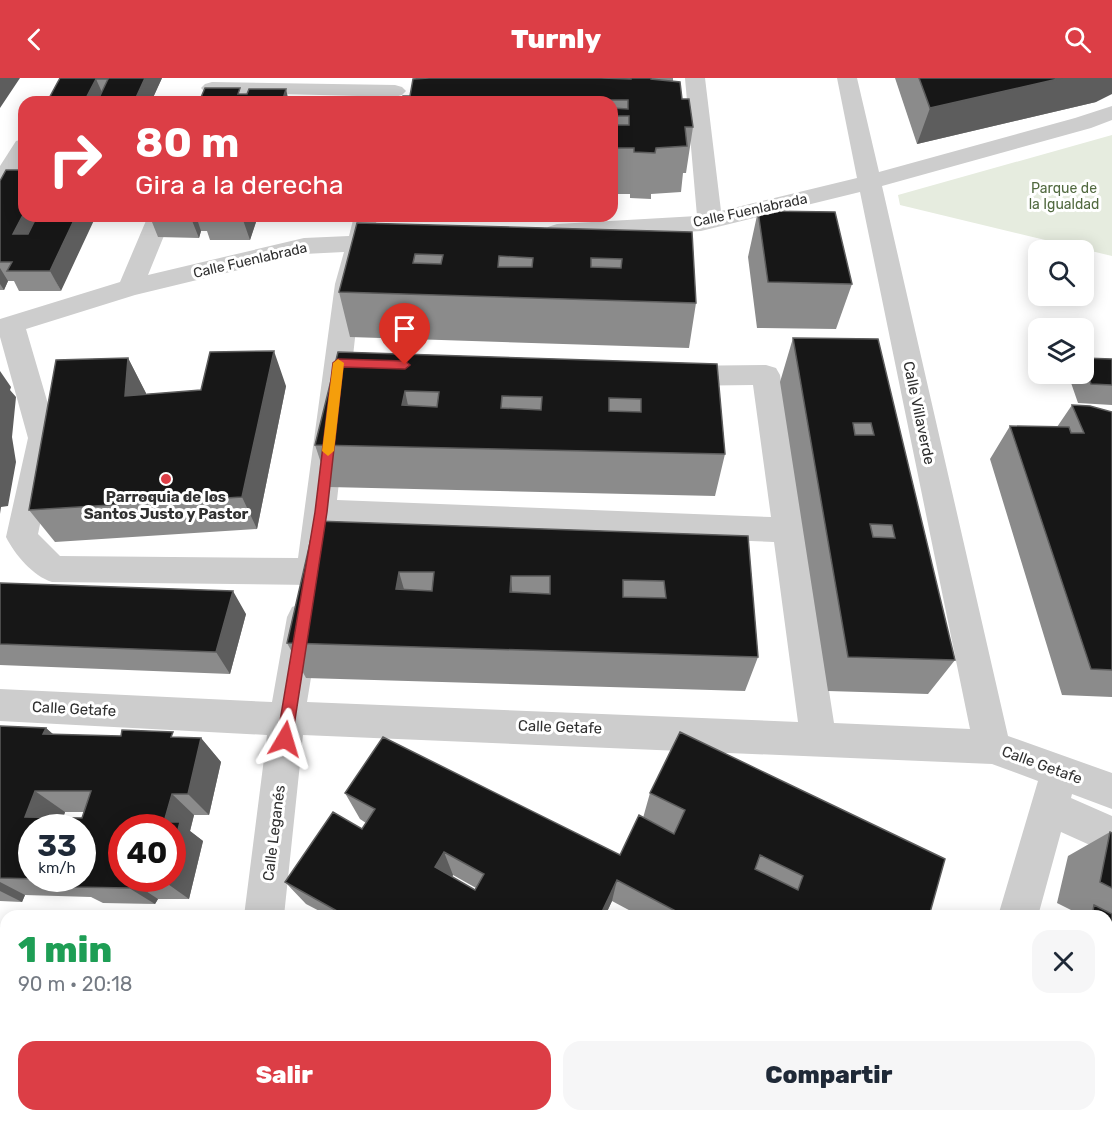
<!DOCTYPE html>
<html lang="es">
<head>
<meta charset="utf-8">
<style>
  :root { --surface:#fff; --page:#f6f6f7; --text:#1f2937; --muted:#747a83; --accent:#dc3e46 }
  body { margin:0; font-family:Rubik,sans-serif; background:var(--page); color:var(--text); height:100vh; display:flex; flex-direction:column; font-size:22px; white-space:nowrap }
  * { box-sizing:border-box; margin:0 }
  p { font-size:20px; color:var(--muted) }
  .icon { flex:none; width:33px; height:33px; fill:none; stroke:currentColor; stroke-width:2; stroke-linecap:round; stroke-linejoin:round }
  .map { position:relative; flex:1; overflow:hidden }
  .panel { position:absolute; left:0px; top:832px; width:1113px; height:212px; display:flex; flex-direction:column; background:var(--surface); border-radius:18px 18px 0 0; box-shadow:0 3px 15px #0003 }
  .panel>* { flex:none }
  .top-card { position:absolute; left:18px; top:18px; width:600px; height:126px; border-radius:18px; box-shadow:0 3px 15px #0003; background:#dc3e46; color:#fff; overflow:hidden }
  .buttons { position:absolute; left:1028px; top:162px; display:grid; gap:12px }
  .buttons a { display:grid; place-items:center; width:66px; height:66px; border-radius:12px; background:var(--surface); box-shadow:0 3px 15px #0003; font-size:30px }
  .speed { position:absolute; left:18px; top:736px; display:flex; gap:12px; font-size:30px; font-weight:700; text-align:center }
  .speed>* { display:grid; place-content:center; width:78px; height:78px; border-radius:50%; background:var(--surface); box-shadow:0 3px 15px #0003; line-height:1 }
  .speed small { font-size:15px; font-weight:400 }
  .speed .limit { border:9px solid #d22; background:#fff; color:#111 }
  .pin { position:absolute; display:grid; place-items:center; width:51px; height:51px; color:#fff; margin:-62px -26px; border-radius:50% 50% 50% 0; rotate:-45deg; box-shadow:0 0 6px #0007 }
  .pin .icon { rotate:45deg }
  .me { position:absolute; width:66px; margin:-33px; rotate:7deg; stroke-linejoin:round; filter:drop-shadow(0 0 4px #0008) }
  .turn { display:flex; align-items:center; gap:21px; height:126px; padding:0 18px; font-size:27px }
  .turn .icon { width:78px; height:78px; stroke-width:2.5 }
  .turn b { display:block; font-size:42px; line-height:51px }
  .round { display:grid; place-items:center; flex:none; width:63px; height:63px; border-radius:18px; background:var(--page) }
  .overview { display:flex; align-items:center; justify-content:space-between; height:102px; padding:0 18px }
  h1 { font-size:36px; font-weight:800; line-height:45px; color:#1e9e55 }
  .button { display:flex; gap:12px; margin-top:auto; padding:12px 18px }
  .button a { flex:1; height:69px; border-radius:18px; background:var(--accent); color:#fff; font-size:24px; font-weight:800; line-height:69px; text-align:center }
  .button a+a { background:var(--page); color:var(--text) }
  header { display:flex; justify-content:space-between; align-items:center; height:78px; padding:0 18px; background:var(--accent); color:#fff; font-size:27px; font-weight:800 }
  .map>svg:first-child { display:block }
</style>
</head>
<body>
<header><svg class="icon" aria-label="back" viewBox="0 0 24 24"><path d="M15 5l-7 7 7 7"/></svg>Turnly<svg class="icon" aria-label="search" viewBox="0 0 24 24"><circle cx="10" cy="10" r="6"/><path d="M15 15l6 6"/></svg></header>
<div class="map">
<svg width="1112" height="1043" viewBox="0 0 1112 1043">
  <rect width="100%" height="100%" fill="#fff"/>
  <path fill="#e6ecdf" d="M1112,57V178L900,127L898,117Z"/>
  <g fill="none" stroke-linecap="round" stroke-linejoin="round">
    <path fill="#cdcdcd" fill-rule="evenodd" d="M685,0H705L721,133L857,100L837,0H857L879,94L1075,40L1112,28V42L1091,50L882,108L1008,658L1112,695V731L1072,716L1071,720L1112,738V777L1061,754L1038,838H998L1038,703L992,686L303,657L284,838H244L267,657L0,643V611L272,624L287,539L292,529L304,525L316,529L321,539L307,624L798,644L774,464L334,447L329,489L323,504L312,507L52,504C33,498 15,477 6,459L28,360L0,259V241L120,204L148,138H172L148,197L304,160L349,158L354,138H378L373,156L398,155L407,157L410,163L407,169L369,172L361,206L337,422L771,439L753,307L673,308L663,305L659,298L663,291L673,288L766,287L776,290L780,297L834,645L970,651L860,114L701,153L557,162L548,159L545,154L548,149L557,146L697,138ZM344,174L335,206L298,480L60,478L38,456L58,360L26,251L135,217L304,176Z
      M212,4L395,7L402,9L406,13L402,17L395,19L205,14L201,10L205,6Z
      M24,61V86L8,111L0,113V88L16,63Z
      M218,1038H264V1043H218Z
      M940,1038H986L985,1043H939Z"/>
  </g>
  <path fill="#8b8b8b" fill-rule="evenodd" d="M60,0H162L151,24H47Z
    M425,0H673V3L682,21L693,49L686,95H683L681,114L651,116V121L630,120V116H612V24H402L410,18Z
    M895,0H1112L1096,24L917,66Z
    M0,103L24,138L61,213H19L14,203H8L4,212H0Z
    M758,133L852,206L836,251L757,250L748,179Z
    M150,138H258L250,162H210L207,153H201L199,160L158,159L150,139Z
    M357,145L692,154L696,225L689,270L350,259L339,214Z
    M793,260L878,261L955,582L928,616L828,613L780,304Z
    M338,274L717,286L725,376L715,418L329,409L315,367Z
    M128,280L146,316L286,308L257,451L55,464L29,432Z
    M1083,280L1112,281V327L1078,325L1069,299L1071,296H1083Z
    M1072,327L1112,334V619L1062,617L990,381L1010,348L1057,349Z
    M315,443L748,458L758,579L745,613L306,600L287,565Z
    M0,505L246,536L230,596L0,587Z
    M0,648L46,650L53,657L201,660L221,684L209,737H194L190,753L203,763L189,821H158L155,826L103,825L91,819L25,817L22,824L0,823ZM65,734H84L82,740H63Z
    M345,715L620,777L643,740L650,715L929,838H640L612,823L605,838H329L306,826L285,804L362,751L366,745L360,741ZM453,797L476,810L475,812L452,799Z
    M1110,754L1112,755V935L1107,933V838H1069L1077,835L1057,825L1068,778Z
    M1107,953L1112,956V999L1107,996Z
    M1047,1038H1107L1112,1043H1046Z"/>
  <path fill="#5d5d5d" d="M0,0H20L0,30Z
    M145,0H162L151,24H134Z
    M1062,0H1112V16L1096,24L917,66L930,30Z
    M96,1L105,21L103,24H84Z
    M286,11L289,24H282Z
    M24,135V138H40L25,176L13,156Z
    M76,138H96L61,213L50,193Z
    M192,138H196L201,153L199,160L191,140Z
    M245,138H258L250,162L243,142Z
    M0,190L8,203L4,212L0,206Z
    M274,273L286,308L257,451L242,419Z
    M128,280L146,315L144,351L125,318Z
    M0,293L11,309L10,312L16,319L12,359L16,384L8,428L1,429L0,436Z
    M405,313L414,356L411,370L402,327Z
    M399,494L410,532L396,511Z
    M511,498L514,535L510,514Z
    M233,513L246,536L230,596L216,574Z
    M46,650L74,674L43,656Z
    M201,660L221,684L209,737L188,716Z
    M35,713L65,734L60,750L25,739Z
    M172,716L194,737L190,753L203,763L189,821L165,804L166,801H172V775L164,744Z
    M444,774L453,797L444,811L435,789Z
    M617,802L612,823L605,838H600Z
    M0,804L25,817L22,824L0,813Z
    M132,804L158,821L155,826L129,810Z
    M123,1038H154L153,1043H122Z"/>
  <path fill="#171717" stroke="#5d5d5d" stroke-width="1.5" fill-rule="evenodd" d="M60,0H145L134,24H97L108,1H96L84,24H47Z
    M429,0H601L631,1V0H651V1L680,4L682,21H689L693,49H685L687,68L656,70L655,75L634,74V70H612V47H629V38H612V30L628,31V22H605L606,24H561V21H530V24H486V20H464L463,24H402L403,18H410L413,1Z
    M919,0H1062L930,30Z
    M205,10H240L238,16H247L249,11H286L282,24H199Z
    M6,92H24V135L13,156H28L37,138H76L50,193H7L12,184H0V103Z
    M758,133L835,134L852,206L768,204Z
    M150,138H192L191,140L150,139Z
    M204,138H245L243,142H203Z
    M357,145L692,154L696,225L339,214ZM415,176L443,177L441,186L413,185ZM499,178L533,180L532,189H498ZM591,180L622,181L621,190L591,189Z
    M793,260L878,261L955,582L848,579ZM853,345H871L874,357H855ZM870,446L892,447L895,460L873,459Z
    M274,273L242,419L29,432L56,282L128,280L125,318L201,312L210,274Z
    M338,274L717,286L725,376L315,367ZM405,313L439,314L437,329L402,327ZM502,318L542,319L541,332L501,330ZM609,320L641,321V334L609,333Z
    M1083,280L1112,281V307L1091,306L1083,284Z
    M1072,327L1090,328L1112,334V592L1091,591L1010,348L1069,349L1071,355H1084Z
    M315,443L748,458L758,579L287,565ZM399,494H434L432,513L396,511ZM511,498H550V516L510,514ZM623,502L664,503L666,520L623,519Z
    M0,505L233,513L216,574L0,566Z
    M0,648L46,650L43,656L121,658L122,652L173,654L171,659L201,660L188,716H172L164,744H180L172,775V750H122V801H166L165,804H132L129,810L73,809L75,802L0,800ZM35,713H91L82,740L25,739ZM32,750H82V801H32Z
    M680,654L945,781L929,838H891L887,836L886,838H685L617,802L600,838H564L556,834L554,838H346L285,804L333,734L362,751L375,731L345,715L383,659L620,777L639,737L674,756L685,732L650,715ZM444,774L484,796L475,812L435,789ZM760,777L803,798L798,812L755,791Z
    M1110,754L1112,755V810L1100,804Z
    M1094,827L1112,836V898L1107,895V838H1092Z
    M1107,953L1112,956V992L1107,989Z
    M0,987H6V1038H123L122,1043H0Z
    M1107,1029L1112,1031V1043H1093L1094,1038H1107Z"/>
  <path fill="#dc3e46" stroke="#8f282e" stroke-width="1.5" d="M338,281L405,283L410,287L405,291L343,289L327,434L292,661L290,666L285,668L279,666L277,661L315,434L333,285Z"/>
  <path fill="#f59e0b" d="M338,281L344,285L334,373L328,378L322,373L333,285Z"/>
  <circle fill="#dc3e46" stroke="#fff" stroke-width="2" cx="166" cy="401" r="6"/>
  <g text-anchor="middle" stroke-width="6" stroke-linejoin="round" paint-order="stroke">
    <g font-size="14" fill="#526a40" stroke="#fff">
      <text x="1064" y="115">Parque de<tspan x="1064" dy="16">la Igualdad</tspan></text>
    </g>
    <g font-size="14" fill="#303030" stroke="#fff">
      <text transform="translate(750 132) rotate(-12)" y="5">Calle Fuenlabrada</text>
      <text transform="translate(250 182) rotate(-13)" y="5">Calle Fuenlabrada</text>
    </g>
    <g font-size="15" fill="#303030" stroke="#fff">
      <text transform="translate(919 335) rotate(78)" y="5">Calle Villaverde</text>
      <text transform="translate(74 631) rotate(3)" y="5">Calle Getafe</text>
      <text transform="translate(560 649) rotate(2)" y="5">Calle Getafe</text>
      <text transform="translate(1042 687) rotate(20)" y="5">Calle Getafe</text>
      <text transform="translate(274 755) rotate(-83)" y="5">Calle Leganés</text>
    </g>
    <g font-size="15" font-weight="bold" fill="#303030" stroke="#fff">
      <text x="166" y="424">Parroquia de los<tspan x="166" dy="17">Santos Justo y Pastor</tspan></text>
    </g>
  </g>
</svg>
<div class="buttons">
<a><svg class="icon" aria-label="search" viewBox="0 0 24 24"><circle cx="10" cy="10" r="6"/><path d="M15 15l6 6"/></svg></a>
<a><svg class="icon" aria-label="layers" viewBox="0 0 24 24"><path d="M12 4l9 5-9 5-9-5zM3 14l9 5 9-5"/></svg></a>
</div>
<div class="speed"><div>33<small>km/h</small></div><div class="limit">40</div></div>
<div class="pin" style="left:405px;top:287px;background:#d93025"><svg class="icon" aria-label="arrive" viewBox="0 0 24 24"><path d="M6 21V4h12l-3 4 3 4H6"/></svg></div>
<svg class="me" style="left:285px;top:661px" viewBox="-20 -20 40 40"><path d="M0-17L14 15 0 8-14 15z" fill="#dc3e46" stroke="#fff" stroke-width="4"/></svg>
<div class="top-card">
<div class="turn"><svg class="icon" aria-label="right" viewBox="0 0 24 24"><path d="M7 20v-9h11M14 6l5 5-5 5"/></svg><div><b>80 m</b>Gira a la derecha</div></div>
</div>
<section class="panel">
<div class="overview"><div><h1>1 min</h1><p>90 m · 20:18</p></div><a class="round"><svg class="icon" aria-label="close" viewBox="0 0 24 24"><path d="M6 6l12 12M18 6L6 18"/></svg></a></div>
<div class="button"><a>Salir</a><a>Compartir</a></div>
</section>
</div>
</body>
</html>
